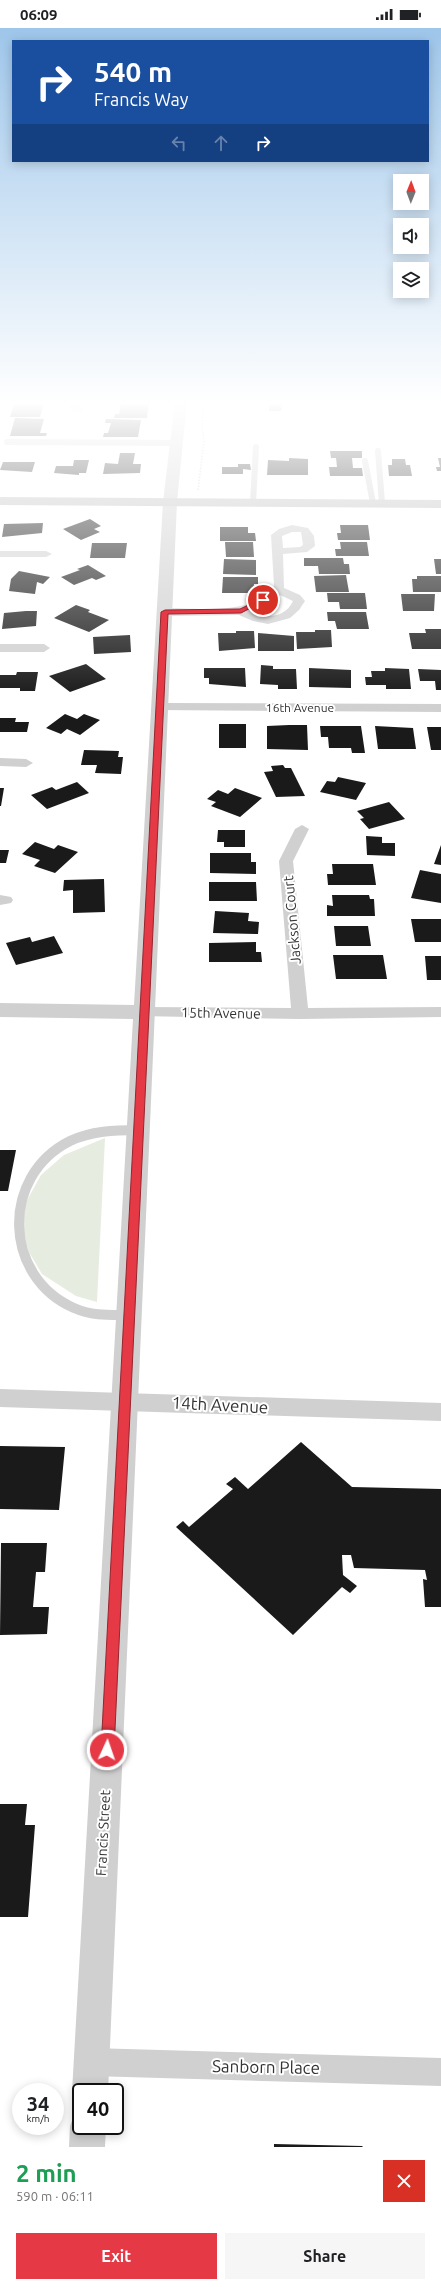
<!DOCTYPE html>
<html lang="en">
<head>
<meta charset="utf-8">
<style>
  :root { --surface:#fff; --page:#f6f6f6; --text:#202124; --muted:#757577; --accent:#e63946 }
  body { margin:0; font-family:Ubuntu,sans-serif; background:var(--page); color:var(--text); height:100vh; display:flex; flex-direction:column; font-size:15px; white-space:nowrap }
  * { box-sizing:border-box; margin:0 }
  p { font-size:13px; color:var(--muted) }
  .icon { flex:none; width:22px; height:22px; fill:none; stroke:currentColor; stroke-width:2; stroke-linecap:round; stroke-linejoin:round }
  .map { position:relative; height:2119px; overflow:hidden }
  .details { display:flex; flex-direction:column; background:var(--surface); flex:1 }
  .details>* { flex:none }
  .banner { position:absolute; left:12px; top:12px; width:417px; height:122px; border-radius:0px; box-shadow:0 2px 10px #0003; background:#1a4fa0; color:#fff; overflow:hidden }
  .needle { width:26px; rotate:1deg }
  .controls { position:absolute; left:393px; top:146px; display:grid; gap:8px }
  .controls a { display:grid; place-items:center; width:36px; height:36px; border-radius:0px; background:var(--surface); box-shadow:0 2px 10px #0003; font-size:20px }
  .speed { position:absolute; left:12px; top:2055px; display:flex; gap:8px; font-size:20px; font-weight:700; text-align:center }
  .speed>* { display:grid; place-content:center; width:52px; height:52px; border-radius:50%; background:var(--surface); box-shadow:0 2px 10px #0003; line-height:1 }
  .speed small { font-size:10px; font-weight:400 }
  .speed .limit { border:2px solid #111; border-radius:6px; background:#fff; color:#111 }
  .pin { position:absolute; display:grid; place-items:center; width:34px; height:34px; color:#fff; margin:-17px; border:2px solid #fff; border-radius:50%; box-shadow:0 1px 4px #0007 }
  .me { position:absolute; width:44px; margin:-22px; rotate:3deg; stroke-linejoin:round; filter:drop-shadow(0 0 3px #0008) }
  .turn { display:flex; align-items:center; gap:14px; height:84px; padding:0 16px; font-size:18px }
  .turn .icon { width:52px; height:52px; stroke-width:2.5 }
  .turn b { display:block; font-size:28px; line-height:34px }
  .lanes { display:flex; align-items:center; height:38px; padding:0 16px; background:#0003; justify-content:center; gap:20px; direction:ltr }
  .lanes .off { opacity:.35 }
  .round { display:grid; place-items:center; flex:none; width:42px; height:42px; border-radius:0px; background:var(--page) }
  .head { display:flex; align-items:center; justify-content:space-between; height:68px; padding:0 16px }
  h1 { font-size:24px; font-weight:700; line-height:30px; color:#1e9e55 }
  .action { display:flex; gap:8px; margin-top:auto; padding:8px 16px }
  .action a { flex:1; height:46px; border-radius:0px; background:var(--accent); color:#fff; font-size:16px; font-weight:700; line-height:46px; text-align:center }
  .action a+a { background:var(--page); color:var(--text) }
  .status { display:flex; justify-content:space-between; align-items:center; height:28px; padding:0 20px; background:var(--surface); direction:ltr }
  .status svg { height:11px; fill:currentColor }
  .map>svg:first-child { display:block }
</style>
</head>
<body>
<div class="status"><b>06:09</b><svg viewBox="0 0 49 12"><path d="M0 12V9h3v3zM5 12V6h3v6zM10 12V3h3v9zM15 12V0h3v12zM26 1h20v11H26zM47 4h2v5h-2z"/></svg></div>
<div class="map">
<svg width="441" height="2119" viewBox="0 0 441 2119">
  <rect width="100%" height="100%" fill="#fff"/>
  <path fill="#e6ecdf" d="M105,1110L97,1274L76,1268L42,1246L29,1224L21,1196L25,1176L41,1147L64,1127Z"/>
  <path fill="#1a1a1a" d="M15,373H50L49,375H44L40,389H10Z
    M116,373H149L147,390H114L115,386H119L121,376H116Z
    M269,373H283L281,383H269Z
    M15,390L44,391L40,405H47L46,408H10Z
    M106,391L141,392L138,409H103L104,405H108L111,395H105Z
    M330,423H362V430H352L353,440H362L363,448H330L329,439H337L336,430H331Z
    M120,425H135L133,436H141L140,445L103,446L105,435L118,436Z
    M289,430L308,431V447H267L268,432L289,433Z
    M438,430H441V443H437L436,439H440Z
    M392,431H405L406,437H410L412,448H389L388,437H392Z
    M74,432H89L86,445H79V447L54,445L56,438H73Z
    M3,434H35L32,444L0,442Z
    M238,436H250L251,442L243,441V446H222V439H238Z
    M90,491L101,498L94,501L100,504L81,512L63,501Z
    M43,495L42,505L2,509L4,496Z
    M340,497H368L370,512H338L337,505H341Z
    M220,499H248V505H255L256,513H220Z
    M225,514H253L254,529H226Z
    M340,514H367L369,528H336L335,521H341Z
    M92,515H127L125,530H90Z
    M304,530H343L344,536H349L350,546H319L318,538H304Z
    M224,531L256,532V547L223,546Z
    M434,531H441V546H436Z
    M88,537L106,548L96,552L92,550L74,557L61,549L80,542L77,541Z
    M19,543L50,549L43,556L37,554L35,566L9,563L11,551Z
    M346,547L349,564H316L314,548Z
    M417,548H441V564H413L412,551H417Z
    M223,549H258V556H254L253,565H222Z
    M327,565H365L367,581H340L339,574H328Z
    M401,566H435L434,583H403Z
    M76,577L90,582L88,584L109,592L89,604L54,590Z
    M26,583H37L36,598L2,601L4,585Z
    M327,584H366L369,601H337L335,593H328Z
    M425,601H441V621H412L409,605H426Z
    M315,602H331L332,619L297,621L296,604H315Z
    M236,603H254L255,620L219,623L218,605H236Z
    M258,605L294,608V623H258Z
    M130,607L131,624L94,626L93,609Z
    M86,636L106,651L70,664L49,648Z
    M261,637L273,638V641H296L297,661H278V657L260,656Z
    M204,640H245L246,659L209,656V650H204Z
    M309,640L351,642V660L309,659Z
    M385,640L409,641L411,661H386V657H366L365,649H372L371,643H385Z
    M418,641L441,642V662H436L435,653H420Z
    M17,644H38L35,663H20V660H0V647H16Z
    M65,686L77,691L84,686L100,692L80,707L67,701L61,706L46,700Z
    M0,690H16L15,694H29L27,704H0Z
    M219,696H246V720H219Z
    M289,697H307L308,722L267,721V698Z
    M320,698H361L365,725H352L351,720H329L328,709H321Z
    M375,698L413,700L416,721H378Z
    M427,699H441V722H431Z
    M84,722L119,723L118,729H123L121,746L95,745L97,737H81Z
    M283,737L285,740H291L305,768L276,769L264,744L273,743L271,738Z
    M338,749L366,755L356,772L320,764L327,753L335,754Z
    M77,754L89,765L47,781L31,767L52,759L56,762Z
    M0,760H4L1,778H0Z
    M235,760L262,770L240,789L211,778L216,774L207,771L218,762L228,766Z
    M389,774L405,791L369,801L360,791L364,790L357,783Z
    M218,802H245V819H224V814H217Z
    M366,808L382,809V815H395V828L367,827Z
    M35,814L54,821L58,817L78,824L55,845L34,838L40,832L22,826Z
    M441,817V837L434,836Z
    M0,822H9L6,835H0Z
    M210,825H251V834H256V846L210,845Z
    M332,836H373L376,857H328L327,846H333Z
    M420,842L441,846V875L411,870Z
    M104,851L105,884L73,885V862L63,863L64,852Z
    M209,854H256L257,873H209Z
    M332,867H369L370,871H374L375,888H327V877L333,878Z
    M215,883L249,885L248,893L259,894L258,906L213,905Z
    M411,891H441V914H415Z
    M334,898H368L371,918H336Z
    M54,908L63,925L16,937L6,915L30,909L32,914Z
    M256,914V924H261L262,934H209V915Z
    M333,927H383L387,951H336Z
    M425,928H441V952H427Z
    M0,1122H16L8,1163H0Z
    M301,1414L352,1459L441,1461V1579H425L423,1551L427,1552L425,1542L354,1540L351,1527H342L343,1547L357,1558L350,1565L342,1559L293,1607L176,1499L183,1493L189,1499L233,1461L226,1456L235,1449L248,1461Z
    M0,1418L65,1419L59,1482L0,1481Z
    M1,1515H47L45,1544H36L33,1579H49L47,1606L0,1607Z
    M0,1776H27L25,1797H35L28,1889H0Z
    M274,2116L362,2118L363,2119H274Z"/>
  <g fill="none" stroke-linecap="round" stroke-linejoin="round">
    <path stroke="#cdcdcd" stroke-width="1.5" stroke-dasharray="1.5 1.5" stroke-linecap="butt" d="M198,462L204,413L202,396L204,373"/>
    <path stroke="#d0d0d0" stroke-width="6" d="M7,414L177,415
      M378,423L382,475
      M365,433L373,475
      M253,475L256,419"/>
    <path stroke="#d0d0d0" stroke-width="10" d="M128,1287C109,1287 92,1288 74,1280C3,1249 0,1148 70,1113C91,1103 115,1102 138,1102"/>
    <path fill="#d0d0d0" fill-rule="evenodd" d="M64,373H74L83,382L81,384H75Z
      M292,497L308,500L314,508L315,518L307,524L283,526L284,560L300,567L305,573L299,582L290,590L268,596L253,593L239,587L165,588L159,584L165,580C196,580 255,588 274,558L271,507L279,501ZM292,504H301L303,517L300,519L283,520L282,508ZM280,567L293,573C285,590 266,591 251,584L267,576Z
      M0,523H46L52,526L46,529H0Z
      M0,616H44L50,620L44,624H0Z
      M160,675L441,676V684L155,682L154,679L155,676Z
      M0,730L26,731L33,735L26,739L0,738Z
      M302,797L309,801L293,833L308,980L441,979V989L300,991L138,988L136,984L138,980L144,979L291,980L279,833L295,801Z
      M0,867L11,869L13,872L11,875L0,877Z
      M0,1361L441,1375V1393L0,1379Z
      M91,2020L441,2030V2058L91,2048L81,2044L77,2034L81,2024Z"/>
    <path fill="#d0d0d0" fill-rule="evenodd" d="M175,373H187L177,474L108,2064H81V2078L77,2077L72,2064L133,991L0,989V975L134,977L163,474Z
      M81,2083V2098H106L105,2119H69L70,2098L75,2085Z"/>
    <path fill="#bdbdbd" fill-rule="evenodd" d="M0,469L441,472V480L0,477Z"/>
  </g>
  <linearGradient id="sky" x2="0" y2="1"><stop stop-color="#9ec6ea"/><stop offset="0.56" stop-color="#fff"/><stop offset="1" stop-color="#fff" stop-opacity="0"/></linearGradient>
  <rect width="441" height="670" fill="url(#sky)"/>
  <path fill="#e63946" stroke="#96252e" d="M261,571L266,572L241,585L168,586L114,1722L112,1727L107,1729L103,1727L101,1722L161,584L165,582L240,581Z"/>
  <g text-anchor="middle" stroke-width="4" stroke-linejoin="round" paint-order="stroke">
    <g font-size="12" fill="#333" stroke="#fff">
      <text x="300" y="684">16th Avenue</text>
    </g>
    <g font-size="14" fill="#333" stroke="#fff">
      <text transform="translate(292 892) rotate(-95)" y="5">Jackson Court</text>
      <text transform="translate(221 985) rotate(1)" y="5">15th Avenue</text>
      <text transform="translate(103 1805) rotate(-87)" y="5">Francis Street</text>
    </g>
    <g font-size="17" fill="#333" stroke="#fff">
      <text transform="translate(220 1377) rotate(3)" y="6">14th Avenue</text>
      <text transform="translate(266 2039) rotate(1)" y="6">Sanborn Place</text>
    </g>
  </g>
</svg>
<div class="controls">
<a><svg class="needle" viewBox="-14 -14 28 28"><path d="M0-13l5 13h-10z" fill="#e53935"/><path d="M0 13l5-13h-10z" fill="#757577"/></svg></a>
<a><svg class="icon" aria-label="sound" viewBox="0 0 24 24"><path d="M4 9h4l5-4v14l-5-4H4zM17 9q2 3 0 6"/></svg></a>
<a><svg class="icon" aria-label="layers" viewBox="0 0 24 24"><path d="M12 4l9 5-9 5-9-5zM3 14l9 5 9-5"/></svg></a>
</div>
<div class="speed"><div>34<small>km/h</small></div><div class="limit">40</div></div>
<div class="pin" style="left:263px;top:572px;background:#d93025"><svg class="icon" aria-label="arrive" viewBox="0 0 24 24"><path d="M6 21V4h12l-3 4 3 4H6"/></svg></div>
<svg class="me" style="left:107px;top:1722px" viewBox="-20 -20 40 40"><circle r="17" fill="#e63946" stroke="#fff" stroke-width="3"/><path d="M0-11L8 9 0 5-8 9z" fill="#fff"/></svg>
<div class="banner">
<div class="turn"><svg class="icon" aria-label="right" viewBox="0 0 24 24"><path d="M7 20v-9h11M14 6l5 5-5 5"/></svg><div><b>540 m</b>Francis Way</div></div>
<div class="lanes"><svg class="icon off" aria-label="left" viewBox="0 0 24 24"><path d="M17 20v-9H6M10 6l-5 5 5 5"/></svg><svg class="icon off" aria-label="ahead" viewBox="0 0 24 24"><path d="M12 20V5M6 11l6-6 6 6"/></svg><svg class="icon" aria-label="right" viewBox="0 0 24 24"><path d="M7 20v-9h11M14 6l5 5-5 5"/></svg></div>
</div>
</div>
<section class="details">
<div class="head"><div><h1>2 min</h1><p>590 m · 06:11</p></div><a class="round" style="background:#d93025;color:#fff"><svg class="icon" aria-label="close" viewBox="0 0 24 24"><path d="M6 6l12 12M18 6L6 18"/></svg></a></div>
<div class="action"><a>Exit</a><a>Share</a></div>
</section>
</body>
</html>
